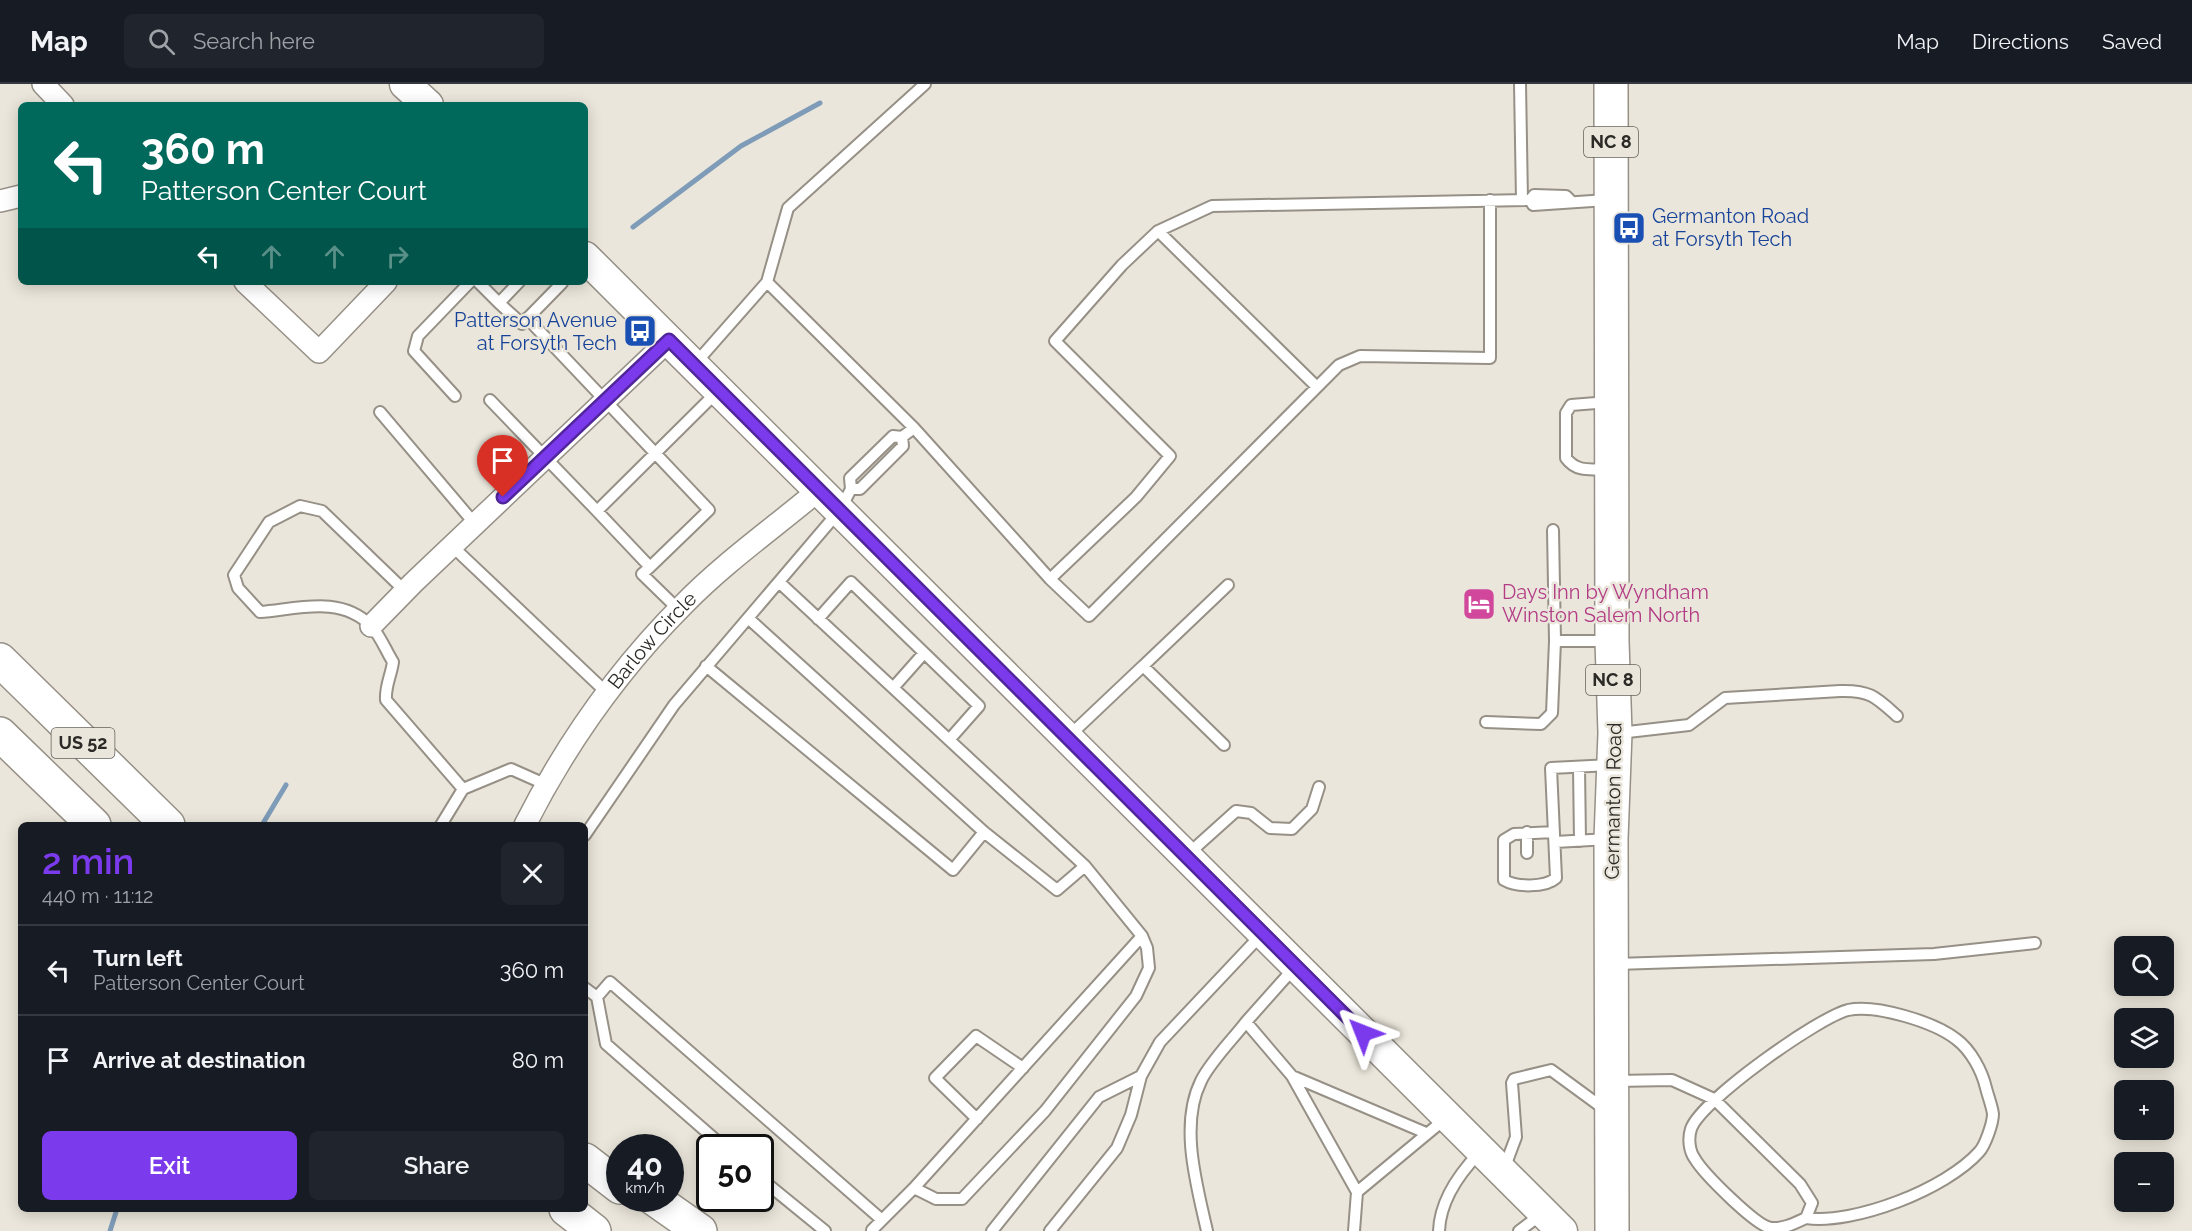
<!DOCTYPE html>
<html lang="en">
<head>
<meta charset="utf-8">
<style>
  :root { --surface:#171b24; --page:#20242c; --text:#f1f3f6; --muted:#9ea1a6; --line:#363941; --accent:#7c3aed }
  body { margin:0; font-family:Raleway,sans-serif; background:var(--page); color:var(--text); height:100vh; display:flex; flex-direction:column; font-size:22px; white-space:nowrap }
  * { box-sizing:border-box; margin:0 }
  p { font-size:20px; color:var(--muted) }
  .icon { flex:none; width:33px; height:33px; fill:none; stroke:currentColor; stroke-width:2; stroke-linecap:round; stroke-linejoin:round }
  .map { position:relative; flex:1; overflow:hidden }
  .sheet { position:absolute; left:18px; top:738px; width:570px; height:390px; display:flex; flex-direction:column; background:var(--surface); border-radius:9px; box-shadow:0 3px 15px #0003 }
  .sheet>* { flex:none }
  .top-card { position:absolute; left:18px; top:18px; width:570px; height:183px; border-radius:9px; box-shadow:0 3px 15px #0003; background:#00695c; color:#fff; overflow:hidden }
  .fabs { position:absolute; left:2114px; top:852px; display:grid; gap:12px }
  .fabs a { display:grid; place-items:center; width:60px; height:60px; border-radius:9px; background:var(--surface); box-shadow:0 3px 15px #0003; font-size:30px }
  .speed { position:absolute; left:606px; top:1050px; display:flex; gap:12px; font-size:30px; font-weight:700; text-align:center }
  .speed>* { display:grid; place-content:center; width:78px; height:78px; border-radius:50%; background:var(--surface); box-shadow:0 3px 15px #0003; line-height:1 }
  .speed small { font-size:15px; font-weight:400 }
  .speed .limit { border:3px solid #111; border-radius:9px; background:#fff; color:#111 }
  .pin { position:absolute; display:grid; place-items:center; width:51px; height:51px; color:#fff; margin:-62px -26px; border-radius:50% 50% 50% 0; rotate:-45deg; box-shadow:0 0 6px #0007 }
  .pin .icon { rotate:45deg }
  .me { position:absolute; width:66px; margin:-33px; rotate:315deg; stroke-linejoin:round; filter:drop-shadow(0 0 4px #0008) }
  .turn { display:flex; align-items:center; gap:21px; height:126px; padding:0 24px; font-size:27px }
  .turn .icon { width:78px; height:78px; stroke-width:2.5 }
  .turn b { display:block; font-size:42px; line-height:51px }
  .lanes { display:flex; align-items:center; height:57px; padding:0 24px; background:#0003; justify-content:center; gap:30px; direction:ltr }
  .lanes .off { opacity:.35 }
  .round { display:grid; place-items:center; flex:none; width:63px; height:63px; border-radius:9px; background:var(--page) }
  .headline { display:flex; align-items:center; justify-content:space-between; height:102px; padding:0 24px }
  h1 { font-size:36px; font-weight:600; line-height:45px; color:var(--accent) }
  .button { display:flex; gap:12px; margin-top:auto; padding:12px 24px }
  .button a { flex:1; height:69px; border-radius:9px; background:var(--accent); color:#fff; font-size:24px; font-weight:600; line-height:69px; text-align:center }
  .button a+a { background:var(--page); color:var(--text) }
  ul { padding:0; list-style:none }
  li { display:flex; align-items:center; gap:18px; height:90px; padding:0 24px; border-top:2px solid var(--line) }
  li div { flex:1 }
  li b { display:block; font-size:22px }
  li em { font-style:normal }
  header { display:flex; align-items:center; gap:36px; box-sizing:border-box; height:84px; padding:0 30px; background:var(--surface); border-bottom:2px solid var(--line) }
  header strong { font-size:28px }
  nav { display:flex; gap:33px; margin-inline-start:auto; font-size:21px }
  .search { width:420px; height:54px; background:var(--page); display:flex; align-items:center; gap:15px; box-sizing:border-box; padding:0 21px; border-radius:9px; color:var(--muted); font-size:22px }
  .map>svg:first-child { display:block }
</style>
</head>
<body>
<header>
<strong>Map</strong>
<div class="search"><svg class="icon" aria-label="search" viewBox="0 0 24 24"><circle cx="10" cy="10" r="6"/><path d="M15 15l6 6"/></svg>Search here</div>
<nav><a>Map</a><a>Directions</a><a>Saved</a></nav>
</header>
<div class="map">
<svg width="2192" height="1147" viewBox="0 0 2192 1147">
  <rect width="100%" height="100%" fill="#ebe6db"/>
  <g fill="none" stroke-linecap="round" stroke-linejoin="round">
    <path stroke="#7e9bb8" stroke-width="5" d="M633,143L741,62L820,19
      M262,741L286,701
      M110,1147L117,1125"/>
    <g stroke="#969086" stroke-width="14">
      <path id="service" d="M1520,0L1522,116
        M1570,116L1566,112L1534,111L1530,116L1533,121L1607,116
        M1158,147L1317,303
        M478,198L499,219
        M519,198L499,219L522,240L562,199
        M767,198L788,124L925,0
        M527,234L709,426L650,483L597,427
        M694,281L767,198L914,344
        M455,312L414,267L418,252L470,198
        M490,316L597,427L718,307
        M380,328L475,440
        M902,353L914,344L1050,495L1089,532L1339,281L1360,272L1490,274V116
        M1608,385C1592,385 1577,389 1566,374V329L1571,321L1609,318
        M1553,446L1555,557H1609
        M452,462L607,609
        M650,483L642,490L679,526
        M1050,495L1136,413L1170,372L1055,257L1122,181L1158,147L1212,122L1530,116
        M780,499L1085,782L1142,852L1147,864L1149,884L1136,912L1045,1027L962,1115H936L914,1104L872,1146
        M405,507L322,427L300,422L269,438L234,491L238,504L260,528C298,525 341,511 371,542C380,551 386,567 393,578C391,592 385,602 386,616L463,705L511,685L547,701
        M818,535L851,498L979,622L949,656
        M706,582L953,786L984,748L748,534
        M1143,582L1228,501
        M893,604L924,569
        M1486,638L1541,640L1552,629L1555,557
        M1619,649L1689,641L1725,614L1840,607C1870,606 1876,613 1897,632
        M1068,653L1143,582L1224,661
        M1579,683L1580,757
        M441,741L463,705
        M984,748L1057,806L1085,782
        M1554,748L1514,750L1504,756V796C1516,803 1545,804 1556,794L1551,684L1611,681
        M585,751L674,621L840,426L851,405L850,394L893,352L902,353L903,362L860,405H851
        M1555,758L1609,755
        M1527,769V748
        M1187,771L1236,727L1251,729L1270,744L1292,745L1312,725L1319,703
        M1616,880L1934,870L2035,859
        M1295,883L1246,938L1292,992L1357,1108L1445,1035
        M585,904L597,913L606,960L725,1064
        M597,913L610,898L882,1136
        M1292,992L1426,1049
        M1615,997L1672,996L1714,1015L1800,1100L1812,1119L1806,1134C1795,1139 1784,1145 1771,1144C1756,1142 1704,1090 1695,1075C1689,1067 1688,1054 1691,1045C1700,1017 1819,933 1848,926C1876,920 1934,938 1956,955C1971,966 1982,987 1986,1004C1988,1012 1992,1022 1993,1030C1993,1039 1985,1062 1979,1068C1946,1105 1854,1141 1806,1134
        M977,1035L935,994L976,952L1023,984
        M1504,1085L1516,1053L1512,999L1514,995L1551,986L1607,1027
        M760,1094L825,1147
        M914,1104L1142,852
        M992,1147L1099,1013L1141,992
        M1050,1147L1117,1064L1131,1031L1141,992L1160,958L1261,851
        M1207,1147C1197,1102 1179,1041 1201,997C1210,978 1233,955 1246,938
        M1354,1147L1357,1108
        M1439,1147C1440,1117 1459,1090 1479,1069
        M1519,1147L1543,1129"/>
    </g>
    <g stroke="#969086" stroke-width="24">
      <g id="minor">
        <path d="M43,0L63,21"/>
        <path d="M0,117L21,112"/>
        <path d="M245,198L319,268L386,198"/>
        <path d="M371,542L413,499L669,256"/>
        <path id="s1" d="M525,741C566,660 620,584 684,520C725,478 775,443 820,405"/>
      </g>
    </g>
    <g stroke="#969086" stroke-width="33">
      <path id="secondary" d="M405,0L428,21
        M585,173L1562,1147"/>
    </g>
    <g stroke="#969086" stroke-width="36">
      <path id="primary" d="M1611,0L1612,557L1615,649L1611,755L1612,1147"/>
    </g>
    <g stroke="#969086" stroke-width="36">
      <path id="motorway" d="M0,576L168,741
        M0,650L94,741
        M585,1076L620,1103
        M653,1114L700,1147
        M566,1125L594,1147"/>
    </g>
    <use href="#service" stroke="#fff" stroke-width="10"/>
    <use href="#minor" stroke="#fff" stroke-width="21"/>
    <use href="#secondary" stroke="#fff" stroke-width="30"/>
    <use href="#primary" stroke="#fff" stroke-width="33"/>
    <use href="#motorway" stroke="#fff" stroke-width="33"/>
  </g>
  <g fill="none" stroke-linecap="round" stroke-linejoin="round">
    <g stroke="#51269a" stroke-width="15">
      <path id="route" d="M503,413L669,256L1363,949"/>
    </g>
    <use href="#route" stroke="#7c3aed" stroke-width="10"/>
  </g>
  <defs>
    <g id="bus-square" transform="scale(1.725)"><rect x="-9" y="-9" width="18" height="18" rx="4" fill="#1a4fb4" stroke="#ebe6db"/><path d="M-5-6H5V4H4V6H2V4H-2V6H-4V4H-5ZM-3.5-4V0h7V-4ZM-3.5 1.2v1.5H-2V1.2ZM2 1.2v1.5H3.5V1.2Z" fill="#fff"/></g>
    <g id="hotel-square" transform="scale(1.725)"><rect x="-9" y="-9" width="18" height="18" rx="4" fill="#d1479c" stroke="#ebe6db"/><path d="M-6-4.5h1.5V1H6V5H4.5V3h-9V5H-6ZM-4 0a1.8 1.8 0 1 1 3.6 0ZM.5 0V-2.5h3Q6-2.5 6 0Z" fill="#fff"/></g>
  </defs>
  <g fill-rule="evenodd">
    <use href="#bus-square" x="1629" y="144"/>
    <use href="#bus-square" x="640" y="247"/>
    <use href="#hotel-square" x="1479" y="520"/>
  </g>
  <g text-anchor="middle" stroke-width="5" stroke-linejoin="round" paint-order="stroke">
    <g fill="#ebe6db" stroke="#65625c" stroke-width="1.5">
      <rect x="1584" y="43" width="54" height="30" rx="4.5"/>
      <rect x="1586" y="581" width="54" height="30" rx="4.5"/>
      <rect x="51.5" y="644" width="63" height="30" rx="4.5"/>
    </g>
    <g font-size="18" font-weight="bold" fill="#2c2a26">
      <text x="1611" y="64">NC 8</text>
      <text x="1613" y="602">NC 8</text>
      <text x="83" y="665">US 52</text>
    </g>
    <g font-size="20" fill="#164399" stroke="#ebe6db" text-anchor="start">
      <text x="1652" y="139">Germanton Road<tspan x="1652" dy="23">at Forsyth Tech</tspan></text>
      <text x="617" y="243" text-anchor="end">Patterson Avenue<tspan x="617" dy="23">at Forsyth Tech</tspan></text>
    </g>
    <g font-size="20" fill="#b23c85" stroke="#ebe6db" text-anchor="start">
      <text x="1502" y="515">Days Inn by Wyndham<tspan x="1502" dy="23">Winston Salem North</tspan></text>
    </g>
    <g font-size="20" fill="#2c2a26" stroke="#ebe6db">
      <text dy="7" stroke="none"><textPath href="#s1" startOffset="225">Barlow Circle</textPath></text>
      <text transform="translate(1613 717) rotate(-89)" y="7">Germanton Road</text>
    </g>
  </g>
</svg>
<div class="fabs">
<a><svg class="icon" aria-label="search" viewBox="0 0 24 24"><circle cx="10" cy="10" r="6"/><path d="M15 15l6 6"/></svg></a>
<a><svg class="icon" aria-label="layers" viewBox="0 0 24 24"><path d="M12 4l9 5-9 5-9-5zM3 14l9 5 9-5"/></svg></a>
<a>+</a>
<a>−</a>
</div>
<div class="speed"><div>40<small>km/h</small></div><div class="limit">50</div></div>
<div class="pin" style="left:503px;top:413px;background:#d93025"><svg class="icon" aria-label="arrive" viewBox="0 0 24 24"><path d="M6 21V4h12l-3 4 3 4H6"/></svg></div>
<svg class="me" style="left:1363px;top:949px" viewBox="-20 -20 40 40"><path d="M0-17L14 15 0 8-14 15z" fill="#7c3aed" stroke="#fff" stroke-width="4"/></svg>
<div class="top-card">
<div class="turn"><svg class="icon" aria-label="left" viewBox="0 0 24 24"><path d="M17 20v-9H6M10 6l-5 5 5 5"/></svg><div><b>360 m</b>Patterson Center Court</div></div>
<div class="lanes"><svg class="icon" aria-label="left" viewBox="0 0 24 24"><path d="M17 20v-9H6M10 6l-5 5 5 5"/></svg><svg class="icon off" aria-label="ahead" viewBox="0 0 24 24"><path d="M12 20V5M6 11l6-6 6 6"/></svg><svg class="icon off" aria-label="ahead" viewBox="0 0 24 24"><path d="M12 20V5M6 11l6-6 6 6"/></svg><svg class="icon off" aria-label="right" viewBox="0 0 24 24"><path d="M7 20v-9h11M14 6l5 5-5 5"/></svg></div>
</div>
<section class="sheet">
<div class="headline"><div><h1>2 min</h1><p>440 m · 11:12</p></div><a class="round"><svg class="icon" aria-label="close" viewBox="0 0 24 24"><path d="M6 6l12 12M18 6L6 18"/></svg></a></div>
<ul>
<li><svg class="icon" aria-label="left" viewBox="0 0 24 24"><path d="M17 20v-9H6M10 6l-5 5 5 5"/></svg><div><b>Turn left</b><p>Patterson Center Court</p></div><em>360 m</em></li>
<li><svg class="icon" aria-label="arrive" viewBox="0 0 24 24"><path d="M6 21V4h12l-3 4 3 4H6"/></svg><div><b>Arrive at destination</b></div><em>80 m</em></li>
</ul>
<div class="button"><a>Exit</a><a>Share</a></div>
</section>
</div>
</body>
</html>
